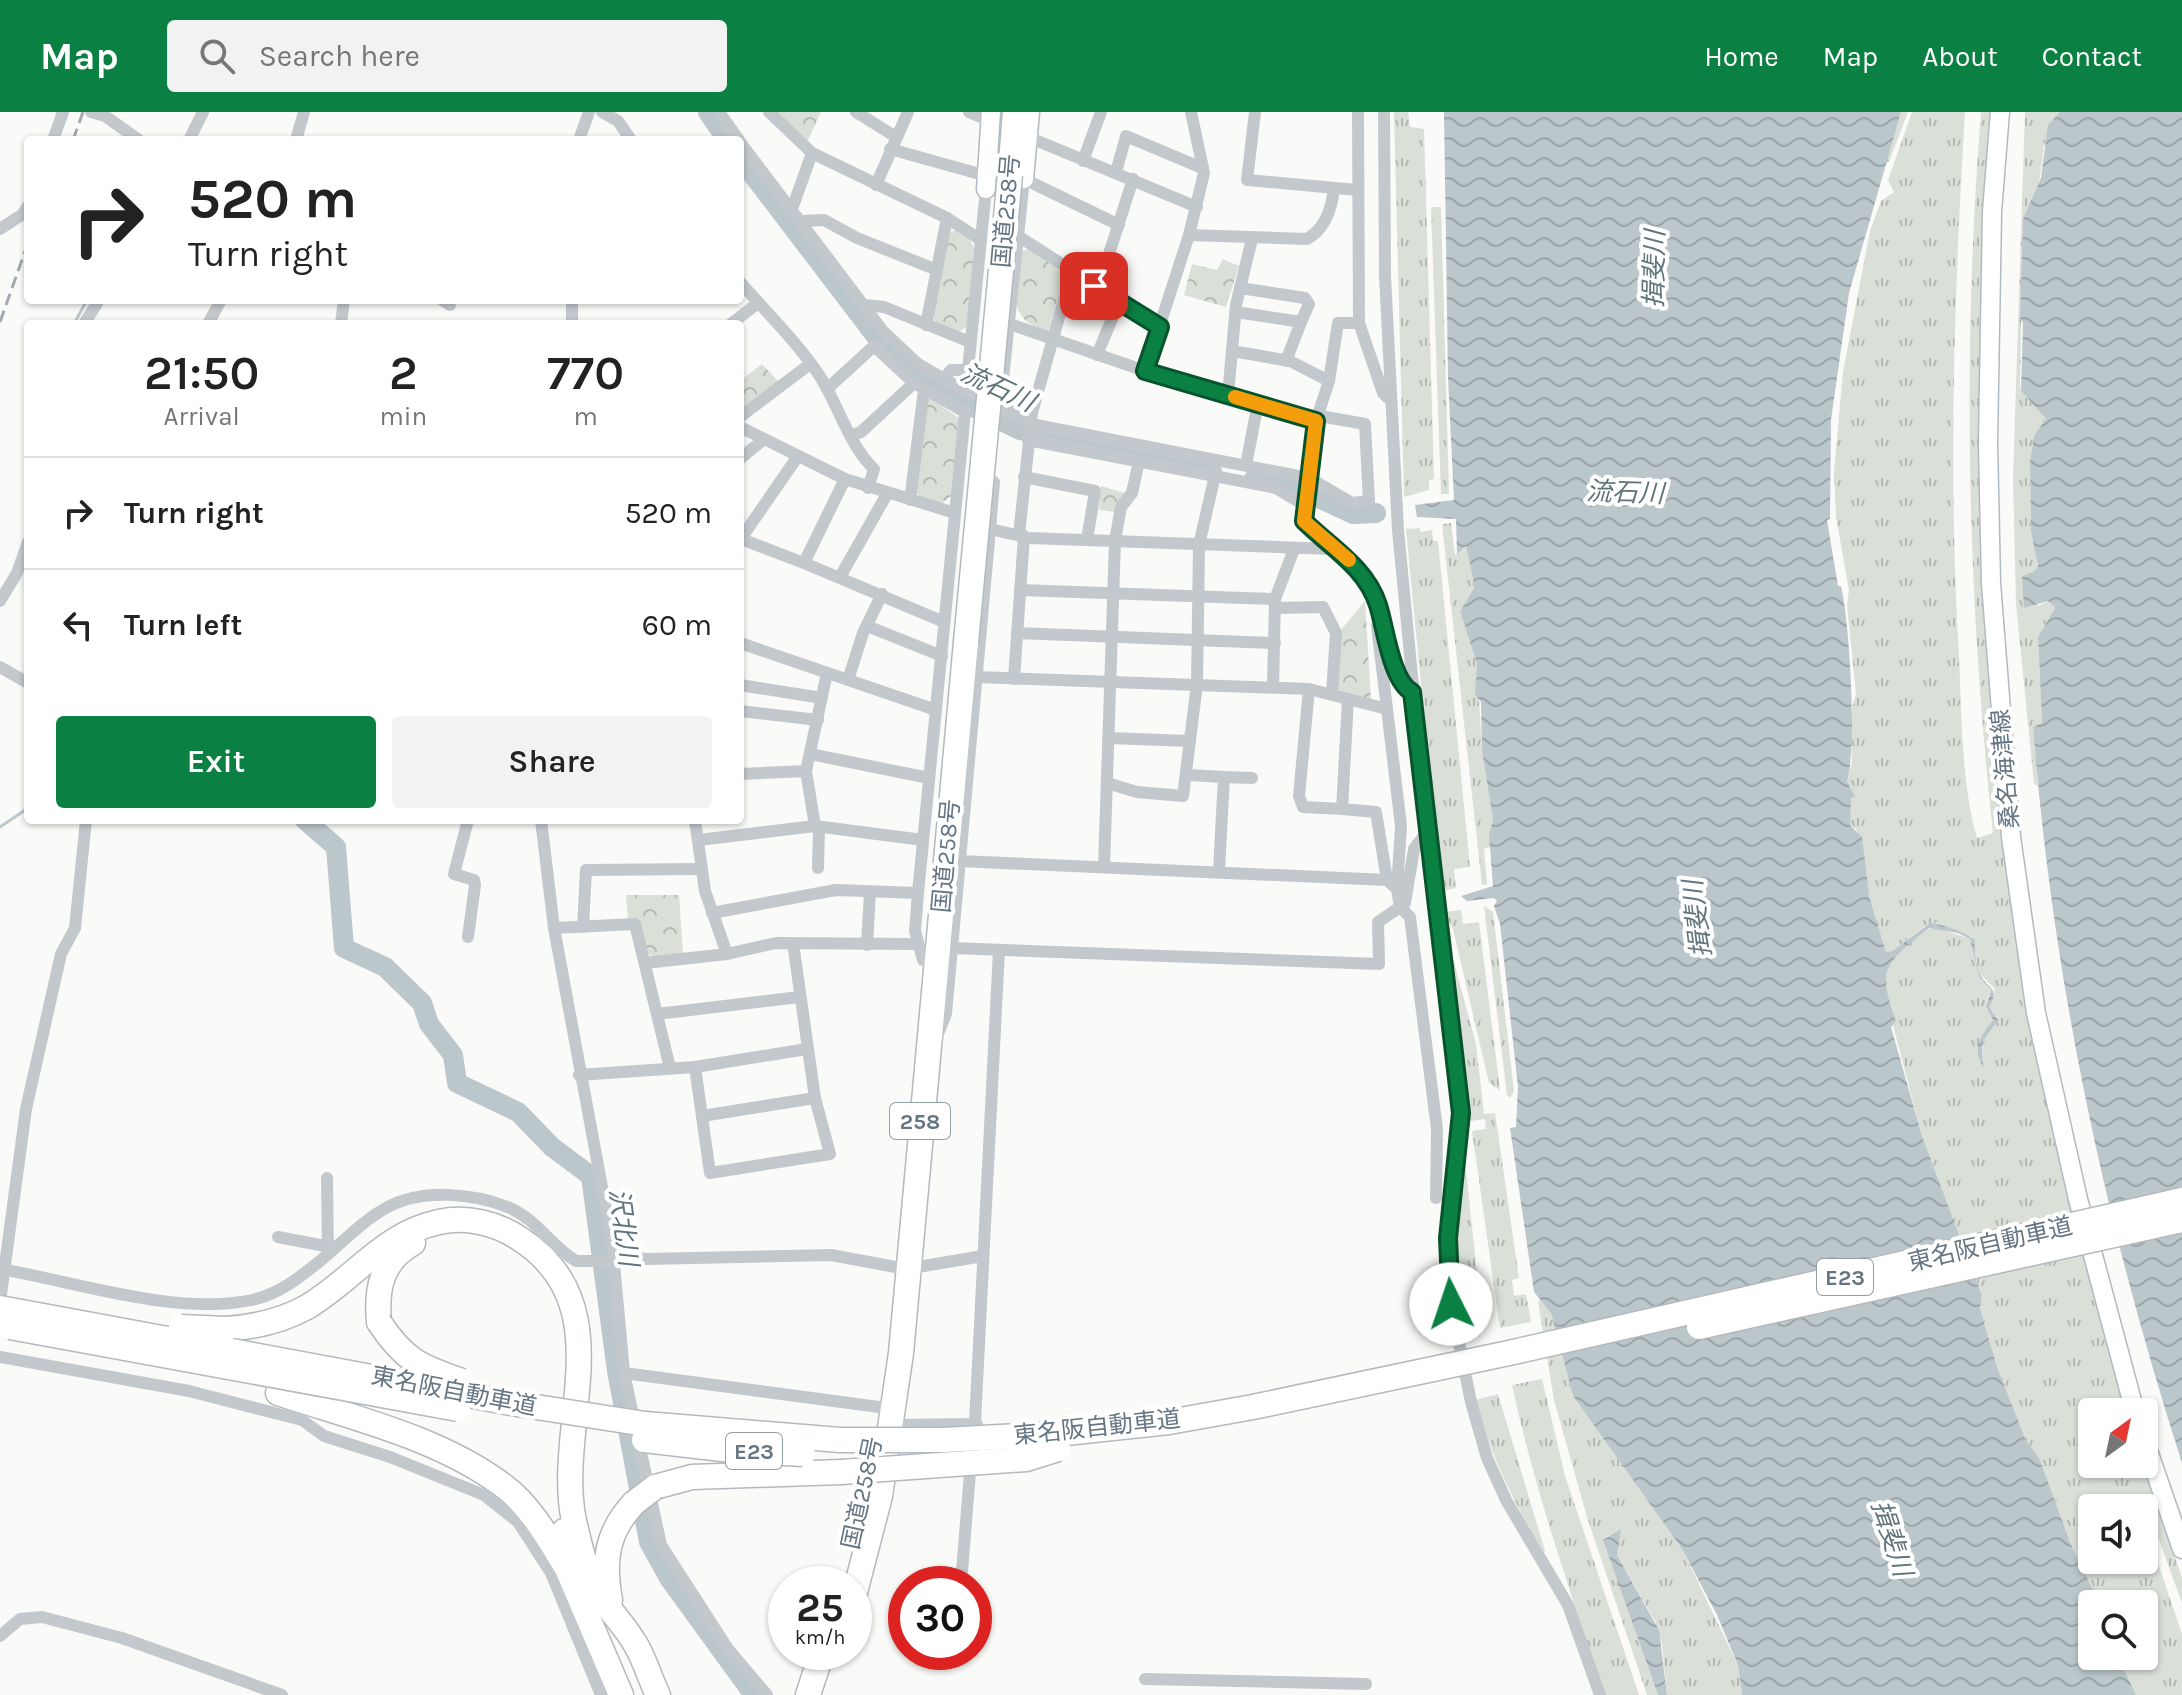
<!DOCTYPE html>
<meta charset="utf-8">
<style>
body{margin:0;font-family:Karla,"Noto Sans JP",sans-serif;background:#f2f2f2;color:#222;height:100vh;display:flex;flex-direction:column;font-size:30px;white-space:nowrap}
*{box-sizing:border-box;margin:0}
p{font-size:26px;color:#767676}
.icon{flex:none;width:44px;height:44px;fill:none;stroke:currentColor;stroke-width:2;stroke-linecap:round;stroke-linejoin:round}
.map{position:relative;flex:1;overflow:hidden}
.panel{position:absolute;left:24px;top:208px;width:720px;height:504px;display:flex;flex-direction:column;background:#fff;border-radius:8px;box-shadow:0 2px 6px #0004}
.panel>*{flex:none}
.banner{position:absolute;left:24px;top:24px;width:720px;height:168px;border-radius:8px;box-shadow:0 2px 6px #0004;background:#fff;color:#222;overflow:hidden}
.needle{width:52px;rotate:33deg}
.controls{position:absolute;left:2078px;top:1286px;display:grid;gap:16px}
.controls a{display:grid;place-items:center;width:80px;height:80px;border-radius:8px;background:#fff;box-shadow:0 2px 6px #0004;font-size:40px}
.speed{position:absolute;left:768px;top:1454px;display:flex;gap:16px;font-size:40px;font-weight:700;text-align:center}
.speed>*{display:grid;place-content:center;width:104px;height:104px;border-radius:50%;background:#fff;box-shadow:0 2px 6px #0004;line-height:1}
.speed small{font-size:20px;font-weight:400}
.speed .limit{border:12px solid #d22;background:#fff;color:#111}
.pin{position:absolute;display:grid;place-items:center;width:68px;height:68px;color:#fff;margin:-34px;border-radius:16px;box-shadow:0 4px 12px #0006}
.me{position:absolute;width:88px;margin:-44px;rotate:356deg;stroke-linejoin:round;filter:drop-shadow(0 0 6px #0008)}
.turn{display:flex;align-items:center;gap:28px;height:168px;padding:0 32px;font-size:36px}
.turn .icon{width:104px;height:104px;stroke-width:2.5}
.turn b{display:block;font-size:56px;line-height:68px}
.eta{display:flex;justify-content:space-evenly;align-items:center;height:136px;text-align:center}
.eta b{font-size:48px;font-weight:600;line-height:56px}
.cta{display:flex;gap:16px;margin-top:auto;padding:16px 32px}
.cta a{flex:1;height:92px;border-radius:8px;background:#0b8043;color:#fff;font-size:32px;font-weight:600;line-height:92px;text-align:center}
.cta a+a{background:#f2f2f2;color:#222}
ul{padding:0;list-style:none}
li{display:flex;align-items:center;gap:24px;height:112px;padding:0 32px;border-top:2px solid #e0e0e0}
li div{flex:1}
li b{display:block;font-size:30px}
li em{font-style:normal}
header{display:flex;align-items:center;gap:48px;box-sizing:border-box;height:112px;padding:0 40px;background:#0b8043;color:#fff}
header strong{font-size:38px}
nav{display:flex;gap:44px;margin-inline-start:auto;font-size:28px}
.search{width:560px;height:72px;background:#f2f2f2;display:flex;align-items:center;gap:20px;box-sizing:border-box;padding:0 28px;border-radius:8px;color:#767676;font-size:30px}
.map>svg:first-child{display:block}
.grass{fill:url(#grass-tufts);fill-rule:evenodd}
.forest{fill:url(#forest-crowns)}
.water{fill:url(#water-waves)}
.lines{fill:none;stroke-linecap:round;stroke-linejoin:round}
.stream{stroke:#bbc7cb;stroke-width:3}
.river{stroke:#bbc7cb;stroke-width:20}
.secondary-casing{stroke:#b3babf;stroke-width:21}
.highway-casing{stroke:#b4b9bd;stroke-width:27}
.street{stroke:#c3c8cc;stroke-width:12}
.secondary{stroke:#fff;stroke-width:18}
.highway{stroke:#fff;stroke-width:24}
.rail{stroke:#a2aab0;stroke-width:3;stroke-dasharray:12 6;stroke-linecap:butt}
.highway-bridge-casing{stroke:#b4b9bd;stroke-width:27;stroke-linecap:butt}
.highway-bridge{stroke:#fff;stroke-width:24}
.route-casing{stroke:#07532c;stroke-width:20}
.route{stroke:#0b8043;stroke-width:14}
.slow{stroke:#f59e0b;stroke-width:14}
.labels{text-anchor:middle;stroke-width:8;stroke-linejoin:round;paint-order:stroke}
.shield{fill:#fff;stroke:#939fa8;stroke-width:2}
.shield-label{font-size:22px;font-weight:bold;fill:#657683}
.street-label{font-size:24px;fill:#657683;stroke:#fff}
.water-label{font-size:26px;font-style:italic;fill:#60757c;stroke:#fff}
</style>
<header>
<strong>Map</strong>
<div class="search"><svg class="icon" aria-label="search" viewBox="0 0 24 24"><circle cx="10" cy="10" r="6"/><path d="M15 15l6 6"/></svg>Search here</div>
<nav><a>Home</a><a>Map</a><a>About</a><a>Contact</a></nav>
</header>
<div class="map">
<svg width="2182" height="1583" viewBox="0 0 2182 1583">
<defs>
<pattern id="grass-tufts" width="24" height="20" patternUnits="userSpaceOnUse" patternTransform="scale(2)"><rect width="24" height="20" fill="#dadfd7"/><path d="M3 7l-1-3M5 7V3M7 7l1-3M15 17l-1-3M17 17v-4M19 17l1-3" fill="none" stroke="#b4b9b4"/></pattern>
<pattern id="forest-crowns" width="20" height="18" patternUnits="userSpaceOnUse" patternTransform="scale(2)"><rect width="20" height="18" fill="#dadfd7"/><path d="M2 6a3 3 0 1 1 6 0M12 15a3 3 0 1 1 6 0" fill="none" stroke="#b4b9b4"/></pattern>
<pattern id="water-waves" width="16" height="10" patternUnits="userSpaceOnUse" patternTransform="scale(2)"><rect width="16" height="10" fill="#bbc7cb"/><path d="M0 5q4-4 8 0t8 0" fill="none" stroke="#9ca6aa"/></pattern>
</defs>
<rect width="100%" height="100%" fill="#fafaf8"/>
<g class="grass">
<path d="M1394,0H1408L1410,15L1424,17L1434,367L1429,368V378L1404,385Z"/>
<path d="M1901,0H1908L1889,50H1886Z"/>
<path d="M1912,0H1965C1954,182 1948,363 1959,545C1962,604 1961,670 1977,726L1993,721C1967,481 1962,240 1981,0H1994L1987,99L2004,727L2129,1300H2092V1352H2144L2182,1466V1491L2155,1417L2147,1419L2182,1522V1583H2136L2118,1544H2144V1492H2100L2072,1435L2040,1348L2025,1326L1997,1255L1980,1196L1982,1182L1922,1024L1883,875L1891,846L1926,818L1935,815L1970,827L1979,865L1991,878L1986,890L1993,909C1978,926 1976,932 1984,955C1980,927 1984,930 1998,908L1989,895L1995,877L1979,861L1972,825C1960,819 1946,820 1936,811L1926,813L1892,839L1886,840L1869,784L1856,717L1850,713L1847,670L1852,649L1850,604L1856,582L1847,493L1849,478L1836,405L1834,359L1843,260L1870,119L1881,89L1894,80L1888,68ZM2092,1396H2144V1448H2092Z"/>
<path d="M2025,0H2060L2044,34L2039,72L2023,107L2020,272L2021,279L2046,307L2034,323L2030,350L2031,419L2037,444L2038,494L2048,489L2055,496L2038,525L2042,612L2033,615L2038,674L2034,672L2016,492L2013,366Z"/>
<path d="M1431,95H1441L1449,382H1441Z"/>
<path d="M1451,411L1455,443L1466,434L1468,436L1475,474L1460,499L1477,552L1482,639L1493,708L1490,735L1484,737L1487,772L1482,773L1442,412Z"/>
<path d="M1420,416V420L1432,418L1433,429H1438L1470,755L1454,757L1456,776L1441,779L1406,417Z"/>
<path d="M1484,794L1493,800L1514,979L1510,986L1507,983Z"/>
<path d="M1461,798L1463,812L1479,810L1500,978L1489,971L1453,817L1444,800Z"/>
<path d="M1448,828L1476,932L1484,1002L1495,1001L1519,1166L1512,1168L1514,1184L1526,1182L1531,1210L1500,1216L1472,1019L1486,1017L1485,1007L1470,1009Z"/>
<path d="M1466,1058L1483,1219L1461,1226C1456,1184 1446,1094 1466,1058Z"/>
<path d="M1538,1189H1544L1551,1201L1573,1284L1682,1437L1738,1553L1742,1583H1667L1662,1532L1655,1509L1617,1443L1604,1428L1658,1583H1647L1587,1405L1554,1288Z"/>
<path d="M1542,1267L1565,1364L1639,1583H1605C1570,1480 1535,1379 1512,1273Z"/>
<path d="M1498,1282L1545,1439L1544,1440C1513,1391 1491,1343 1475,1288Z"/>
</g>
<g class="forest">
<path d="M777,0H821L807,30Z"/>
<path d="M955,118L970,128L974,136L968,214L957,221L937,212L933,206L949,121Z"/>
<path d="M1029,137L1062,160L1064,165L1048,220C1002,205 1018,180 1022,139Z"/>
<path d="M1223,147L1239,154L1226,195L1184,183L1192,152L1217,158Z"/>
<path d="M762,252L779,270L740,299V269Z"/>
<path d="M930,286L959,306L953,383L940,392L920,385L915,378L924,289Z"/>
<path d="M1101,374L1125,381L1115,400L1099,398Z"/>
<path d="M1365,489L1371,588L1340,580L1336,575L1340,519Z"/>
<path d="M626,783H679L683,842L655,846L647,841L639,807H628Z"/>
</g>
<g class="water">
<path d="M1444,0H1901L1849,181L1831,308L1830,407L1827,408L1838,474H1841C1850,514 1857,634 1847,670L1855,684L1851,686L1850,713L1862,725L1869,784L1886,840L1892,839L1930,811C1942,812 1965,820 1975,828C1974,837 1976,854 1980,862C1987,877 2001,875 1989,895L1998,908C1984,930 1979,927 1984,956C1971,937 1980,924 1993,908L1986,894L1991,878L1979,865L1970,827L1958,821L1929,816C1886,851 1876,855 1896,909L1891,915L1922,1024L1982,1183L1980,1196L1997,1255L2025,1326L2040,1348L2072,1435L2100,1492H2092V1544H2118L2136,1583H1742L1738,1553L1717,1503L1682,1437L1573,1284L1551,1201L1534,1180L1510,1016L1516,1015L1518,975L1500,812L1494,794L1497,789L1494,786L1467,789L1461,784L1493,774L1489,723L1493,708L1482,639L1481,590L1475,583L1477,552L1460,499L1475,474L1466,434L1457,442L1456,407L1417,405L1415,393L1454,388L1448,265Z"/>
<path d="M2060,0H2182V1351C2104,1108 2053,869 2033,615L2042,611L2038,525L2055,496L2048,489L2024,496L2022,464L2035,459L2038,454L2031,419L2030,350L2034,323L2046,307L2021,279L2023,210L2020,207L2023,107L2041,66L2048,13Z"/>
<path d="M1621,1417L1617,1443L1659,1518L1667,1583H1658L1603,1428Z"/>
</g>
<g class="lines">
<g class="stream">
<path d="M74,212L87,188"/>
<path d="M0,715L28,696"/>
</g>
<g class="river">
<path d="M708,0L727,28"/>
<path d="M740,46L875,223L906,254L955,286L1020,318L1207,357"/>
<path d="M1254,367L1289,372L1353,402L1376,401"/>
<path d="M305,708L336,735L344,836L385,855L422,891L429,912L453,943L457,971L518,1000L552,1035L591,1064L617,1259L649,1430L669,1466L754,1583"/>
</g>
<g class="secondary-casing">
<g id="secondary">
<path d="M2000,0L1992,100L1988,331L1991,471L2011,725L2036,901L2078,1087L2135,1300"/>
<path d="M1024,67L1030,0"/>
<path d="M986,77L991,0"/>
<path d="M2144,1327L2182,1437"/>
</g>
</g>
<g class="highway-casing">
<g id="highway">
<path d="M1010,63L1015,0"/>
<path d="M379,1210C376,1177 381,1149 413,1131"/>
<path d="M226,1217C255,1215 282,1209 307,1195C353,1168 384,1121 439,1110C466,1104 497,1111 520,1127C624,1194 554,1314 574,1409C579,1429 583,1450 591,1468C602,1492 623,1510 636,1533C645,1548 650,1567 658,1583"/>
<path d="M278,1281C353,1306 441,1326 505,1375C531,1395 548,1426 565,1453"/>
<path d="M655,1375L692,1365L841,1360"/>
<path d="M564,1419L568,1459L621,1583"/>
<path d="M854,1484L880,1384L901,1241L966,530"/>
<path d="M610,1488C603,1449 606,1421 634,1391"/>
<path d="M808,1583L822,1540"/>
</g>
</g>
<g class="street">
<path d="M91,0L105,4L139,28"/>
<path d="M602,0L618,9L631,28"/>
<path d="M719,0L739,28"/>
<path d="M769,0L812,41"/>
<path d="M856,0L896,25"/>
<path d="M969,0L990,9"/>
<path d="M1255,0L1247,68L1357,78"/>
<path d="M1384,0L1385,164L1398,418L1427,720L1461,1001L1448,1126L1451,1192L1471,1290L1487,1346L1506,1388L1568,1493L1600,1583"/>
<path d="M1028,25L1197,95"/>
<path d="M53,28L63,0"/>
<path d="M189,28L203,0"/>
<path d="M296,28L304,0"/>
<path d="M579,28L589,0"/>
<path d="M740,30L883,219L918,252L972,283"/>
<path d="M890,37L987,64"/>
<path d="M1083,49L1101,0"/>
<path d="M1116,60L1126,24L1202,56"/>
<path d="M876,73L908,0"/>
<path d="M792,97L812,41L947,106"/>
<path d="M803,109L824,108L857,126L937,158"/>
<path d="M0,117L23,102L28,94"/>
<path d="M1189,123L1307,127C1325,117 1332,95 1334,76"/>
<path d="M1018,124L1160,215"/>
<path d="M740,170C767,201 799,232 821,266C840,297 849,333 874,357L868,376"/>
<path d="M1094,174L1102,164L1133,67"/>
<path d="M442,188L450,193"/>
<path d="M864,193L884,195L970,230"/>
<path d="M1236,200L1301,210L1309,192L1305,186L1240,176"/>
<path d="M1359,211L1383,281L1388,286"/>
<path d="M84,212L99,188"/>
<path d="M208,212L221,188"/>
<path d="M341,212L344,188"/>
<path d="M572,212V188"/>
<path d="M731,212L758,191"/>
<path d="M1010,212L1145,259L1316,309L1304,409C1330,435 1364,454 1377,490C1385,512 1390,569 1412,580"/>
<path d="M926,213L947,106L981,128"/>
<path d="M1232,239L1290,249L1329,269"/>
<path d="M1097,243L1119,190"/>
<path d="M1286,249L1301,210"/>
<path d="M1145,259L1189,123L1204,61L1191,0"/>
<path d="M943,268L951,258H968L986,77"/>
<path d="M827,277L874,234L914,271L965,300L918,781L915,819L923,848"/>
<path d="M1228,283L1236,193L1252,127"/>
<path d="M997,296L1031,312L1309,366L1352,391L1369,389L1365,312L1320,304"/>
<path d="M740,305L810,252"/>
<path d="M1021,308L1003,267L1024,67L1119,113"/>
<path d="M1316,309L1329,269L1338,211H1359L1358,0"/>
<path d="M740,315L845,367L955,401"/>
<path d="M852,323L861,320L914,271"/>
<path d="M1028,328L1276,376L1306,394"/>
<path d="M740,347L764,327"/>
<path d="M1246,353L1258,291"/>
<path d="M1024,365L1095,379L1087,428"/>
<path d="M845,367L804,451L944,510"/>
<path d="M910,388L924,278"/>
<path d="M990,417L994,370"/>
<path d="M1019,423L1032,301L1072,159"/>
<path d="M741,427L804,451"/>
<path d="M740,428L798,344"/>
<path d="M840,465L887,382"/>
<path d="M1020,478L1275,487"/>
<path d="M0,489L17,461L28,430"/>
<path d="M1275,496L1323,495L1336,521L1332,582"/>
<path d="M867,514L942,544"/>
<path d="M1017,521L1275,531"/>
<path d="M740,531L936,598"/>
<path d="M0,555L28,571"/>
<path d="M977,565L1309,577L1387,597L1377,514"/>
<path d="M1014,567L1024,424"/>
<path d="M848,568L863,521L882,482"/>
<path d="M1197,572L1199,433L1216,359"/>
<path d="M740,573L822,586"/>
<path d="M1273,575L1275,487L1294,437"/>
<path d="M1309,577L1299,684L1303,695L1342,697"/>
<path d="M1348,587L1342,697L1376,700L1387,768L1397,777L1401,714L1387,597"/>
<path d="M740,599L818,608"/>
<path d="M1108,626L1190,629"/>
<path d="M810,642L929,666"/>
<path d="M806,659L827,561"/>
<path d="M1188,663L1224,665L1219,758"/>
<path d="M1224,665L1252,666"/>
<path d="M1107,671L1137,680L1183,684L1196,580"/>
<path d="M468,708L454,762L474,768L475,773L468,825"/>
<path d="M541,708L554,816L612,1129L624,1261L661,1433L728,1537L767,1583"/>
<path d="M695,708L705,779L727,842"/>
<path d="M815,714L923,728"/>
<path d="M699,728L815,714L806,659L740,662"/>
<path d="M959,749L1387,768"/>
<path d="M1104,755L1115,429L1121,395L1132,381L1139,349"/>
<path d="M818,756L819,715"/>
<path d="M1397,777L1400,795L1405,791L1414,737L1427,720"/>
<path d="M712,801L836,778L918,781"/>
<path d="M583,815L586,758L702,757"/>
<path d="M554,816L635,812L670,956"/>
<path d="M867,833L870,780"/>
<path d="M952,836L1379,852L1378,810L1400,795L1410,805L1437,1017L1436,1086"/>
<path d="M645,851L727,842L776,831L917,832"/>
<path d="M657,902L799,885"/>
<path d="M936,927L946,902L990,417L1029,426L1332,437"/>
<path d="M695,955L710,1061L830,1042L815,986L793,831"/>
<path d="M579,963L695,955L807,937"/>
<path d="M702,1004L815,986"/>
<path d="M327,1066L328,1142"/>
<path d="M278,1125L325,1134"/>
<path d="M612,1129L632,1145L645,1147L831,1143L906,1157L983,1144"/>
<path d="M0,1157C77,1170 175,1204 252,1188C279,1182 299,1166 320,1149C341,1132 362,1109 386,1096C422,1076 474,1081 510,1096C537,1108 552,1135 576,1149H613"/>
<path d="M0,1190L26,997L61,842L75,816L86,708"/>
<path d="M0,1245L189,1279L302,1308L324,1324L390,1345L484,1383L518,1410L551,1461L601,1583"/>
<path d="M624,1261L879,1295"/>
<path d="M891,1313L977,1312"/>
<path d="M974,1330L999,838"/>
<path d="M961,1472L971,1348"/>
<path d="M0,1524L20,1507L42,1505L122,1526L282,1583"/>
<path d="M1145,1567L1366,1572"/>
</g>
<use href="#secondary" class="secondary"/>
<use href="#highway" class="highway"/>
<g class="rail">
<path d="M73,28L83,0"/>
<path d="M0,210L28,131"/>
</g>
<g class="highway-bridge-casing">
<g id="highway-bridge">
<path d="M966,530L1010,63"/>
<path d="M0,1196L517,1292L645,1312L840,1328H944L1056,1322L1169,1310L1253,1295L1509,1241L2182,1088"/>
<path d="M379,1210C404,1248 420,1255 462,1269"/>
<path d="M10,1215L458,1297"/>
<path d="M181,1215L226,1217"/>
<path d="M1699,1215L2182,1108"/>
<path d="M644,1328L731,1338L803,1342"/>
<path d="M841,1360L1026,1347L1058,1337"/>
<path d="M634,1391L655,1375"/>
</g>
</g>
<use href="#highway-bridge" class="highway-bridge"/>
</g>
<g class="lines">
<g class="route-casing">
<path id="route" d="M1094,174L1160,215L1145,259L1316,309L1304,409C1330,435 1366,455 1378,493C1385,514 1391,569 1412,580L1461,1001L1448,1126L1451,1192"/>
</g>
<use href="#route" class="route"/>
<path class="slow" d="M1235,285L1316,309L1304,409L1349,448"/>
</g>
<g class="labels">
<g class="shield">
<rect x="890" y="991" width="60" height="36" rx="6"/>
<rect x="1817" y="1147" width="56" height="36" rx="6"/>
<rect x="726" y="1321" width="56" height="36" rx="6"/>
</g>
<g class="shield-label">
<text x="920" y="1017">258</text>
<text x="1845" y="1173">E23</text>
<text x="754" y="1347">E23</text>
</g>
<g class="street-label">
<text transform="translate(1006 99) rotate(-85)" y="8">国道258号</text>
<text transform="translate(2005 657) rotate(-95)" y="8">桑名海津線</text>
<text transform="translate(946 744) rotate(-85)" y="8">国道258号</text>
<text transform="translate(1990 1132) rotate(-13)" y="8">東名阪自動車道</text>
<text transform="translate(454 1279) rotate(11)" y="8">東名阪自動車道</text>
<text transform="translate(1097 1315) rotate(-6)" y="8">東名阪自動車道</text>
<text transform="translate(862 1381) rotate(-78)" y="8">国道258号</text>
</g>
<g class="water-label">
<text transform="translate(1654 157) rotate(-89)" y="9">揖斐川</text>
<text transform="translate(998 275) rotate(25)" y="9">流石川</text>
<text transform="translate(1625 380) rotate(2)" y="9">流石川</text>
<text transform="translate(1697 807) rotate(-97)" y="9">揖斐川</text>
<text transform="translate(624 1115) rotate(82)" y="9">沢北川</text>
<text transform="translate(1892 1426) rotate(72)" y="9">揖斐川</text>
</g>
</g>
</svg>
<div class="controls">
<a><svg class="needle" viewBox="-14 -14 28 28"><path d="M0-13l5 13h-10z" fill="#e53935"/><path d="M0 13l5-13h-10z" fill="#767676"/></svg></a>
<a><svg class="icon" aria-label="sound" viewBox="0 0 24 24"><path d="M4 9h4l5-4v14l-5-4H4zM17 9q2 3 0 6"/></svg></a>
<a><svg class="icon" aria-label="search" viewBox="0 0 24 24"><circle cx="10" cy="10" r="6"/><path d="M15 15l6 6"/></svg></a>
</div>
<div class="speed"><div>25<small>km/h</small></div><div class="limit">30</div></div>
<div class="pin" style="left:1094px;top:174px;background:#d93025"><svg class="icon" aria-label="arrive" viewBox="0 0 24 24"><path d="M6 21V4h12l-3 4 3 4H6"/></svg></div>
<svg class="me" style="left:1451px;top:1192px" viewBox="-20 -20 40 40"><circle r="19" fill="#fff"/><path d="M0-13L10 11 0 6-10 11z" fill="#0b8043"/></svg>
<div class="banner">
<div class="turn"><svg class="icon" aria-label="right" viewBox="0 0 24 24"><path d="M7 20v-9h11M14 6l5 5-5 5"/></svg><div><b>520 m</b>Turn right</div></div>
</div>
<section class="panel">
<div class="eta">
<div><b>21:50</b><p>Arrival</p></div>
<div><b>2</b><p>min</p></div>
<div><b>770</b><p>m</p></div>
</div>
<ul>
<li><svg class="icon" aria-label="right" viewBox="0 0 24 24"><path d="M7 20v-9h11M14 6l5 5-5 5"/></svg><div><b>Turn right</b></div><em>520 m</em></li>
<li><svg class="icon" aria-label="left" viewBox="0 0 24 24"><path d="M17 20v-9H6M10 6l-5 5 5 5"/></svg><div><b>Turn left</b></div><em>60 m</em></li>
</ul>
<div class="cta"><a>Exit</a><a>Share</a></div>
</section>
</div>
